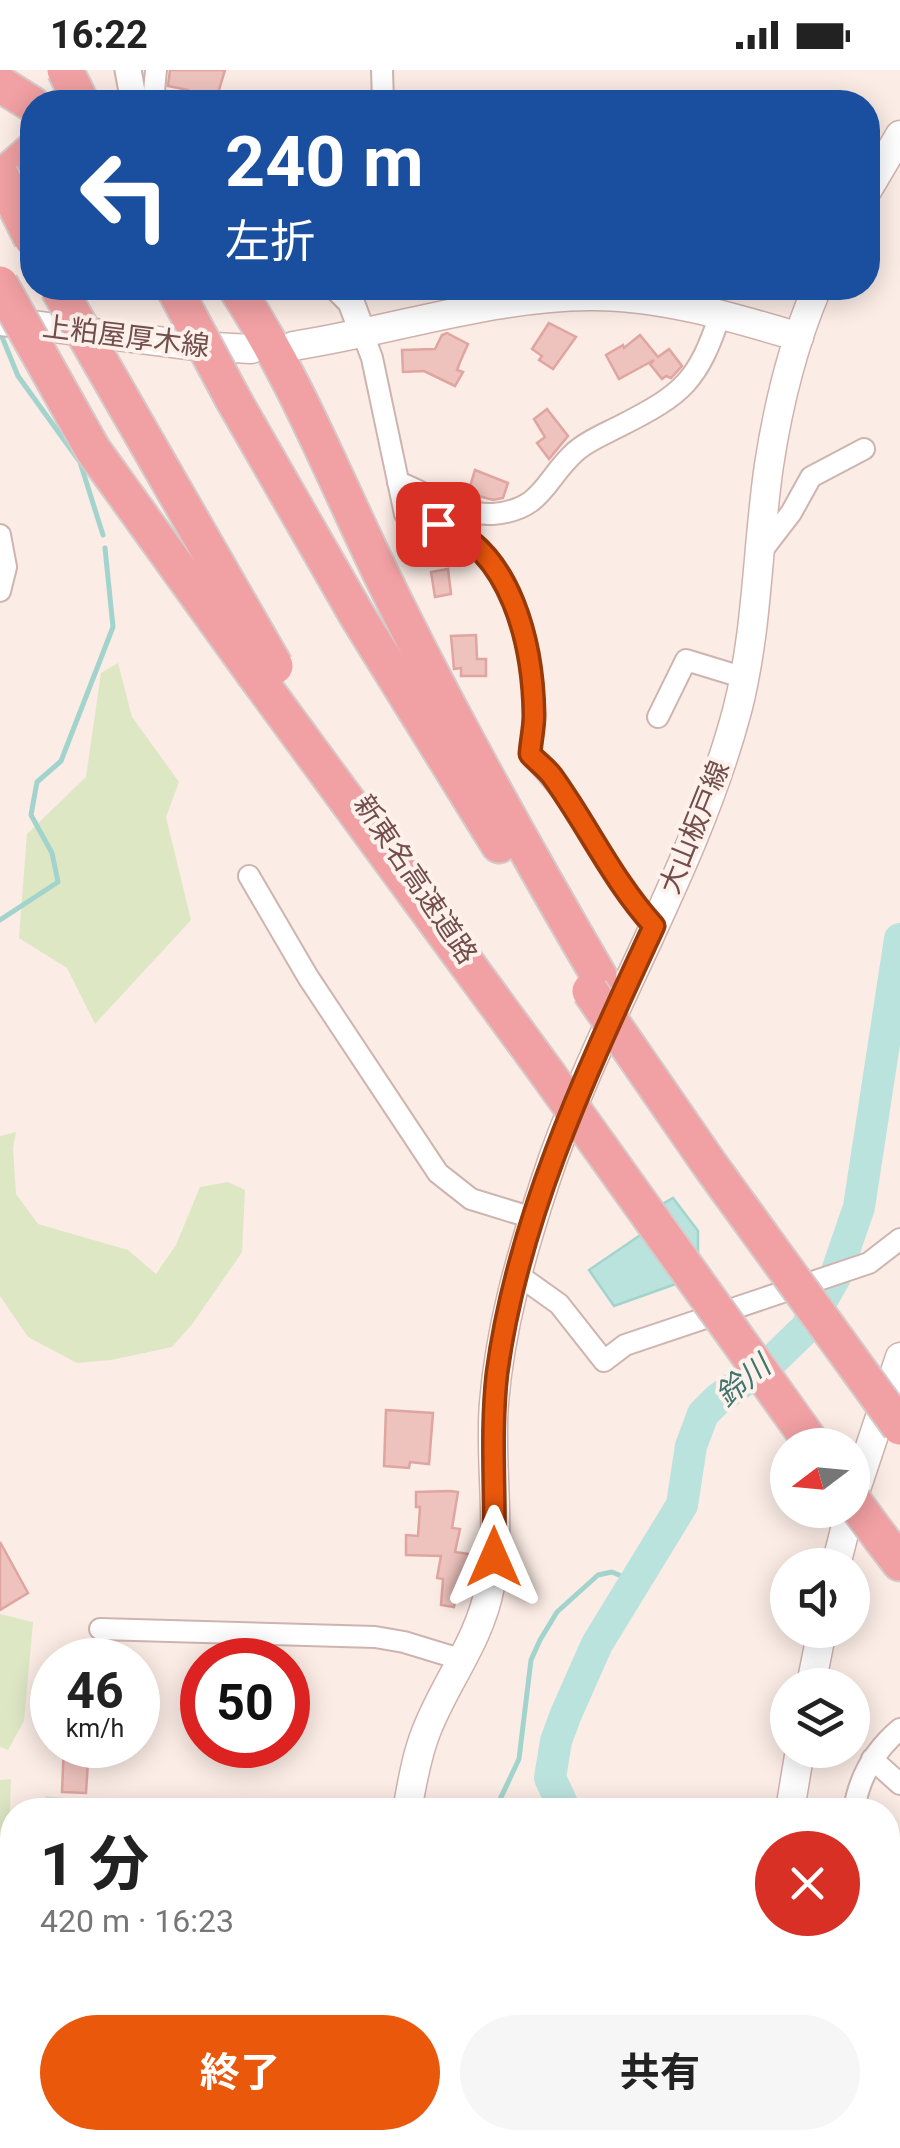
<!DOCTYPE html>
<html lang="ja">
<meta charset="utf-8">
<style>
body{margin:0;font-family:Roboto,"Noto Sans JP",sans-serif;background:#f6f6f6;color:#222;height:100vh;display:flex;flex-direction:column;font-size:38px;white-space:nowrap}
*{box-sizing:border-box;margin:0}
p{font-size:32px;color:#767676}
.icon{flex:none;width:55px;height:55px;fill:none;stroke:currentColor;stroke-width:2;stroke-linecap:round;stroke-linejoin:round}
.map{position:relative;flex:1;overflow:hidden}
.side{position:absolute;left:0px;top:1728px;width:900px;height:352px;display:flex;flex-direction:column;background:#fff;border-radius:40px 40px 0 0;box-shadow:0 5px 25px #0003}
.side>*{flex:none}
.top-card{position:absolute;left:20px;top:20px;width:860px;height:210px;border-radius:40px;box-shadow:0 5px 25px #0003;background:#1a4fa0;color:#fff;overflow:hidden}
.needle{width:65px;rotate:254deg}
.tools{position:absolute;left:770px;top:1358px;display:grid;gap:20px}
.tools a{display:grid;place-items:center;width:100px;height:100px;border-radius:50%;background:#fff;box-shadow:0 5px 25px #0003;font-size:50px}
.speed{position:absolute;left:30px;top:1568px;display:flex;gap:20px;font-size:50px;font-weight:700;text-align:center}
.speed>*{display:grid;place-content:center;width:130px;height:130px;border-radius:50%;background:#fff;box-shadow:0 5px 25px #0003;line-height:1}
.speed small{font-size:25px;font-weight:400}
.speed .limit{border:15px solid #d22;background:#fff;color:#111}
.pin{position:absolute;display:grid;place-items:center;width:85px;height:85px;color:#fff;margin:-42px;border-radius:20px;box-shadow:0 5px 15px #0006}
.me{position:absolute;width:110px;margin:-55px;rotate:0deg;stroke-linejoin:round;filter:drop-shadow(0 0 8px #0008)}
.turn{display:flex;align-items:center;gap:35px;height:210px;padding:0 40px;font-size:45px}
.turn .icon{width:130px;height:130px;stroke-width:2.5}
.turn b{display:block;font-size:70px;line-height:85px}
.round{display:grid;place-items:center;flex:none;width:105px;height:105px;border-radius:52px;background:#f6f6f6}
.headline{display:flex;align-items:center;justify-content:space-between;height:170px;padding:0 40px}
h1{font-size:60px;font-weight:700;line-height:75px}
.action{display:flex;gap:20px;margin-top:auto;padding:20px 40px}
.action a{flex:1;height:115px;border-radius:60px;background:#ea580c;color:#fff;font-size:40px;font-weight:700;line-height:115px;text-align:center}
.action a+a{background:#f6f6f6;color:#222}
.status{display:flex;justify-content:space-between;align-items:center;height:70px;padding:0 50px;background:#fff;direction:ltr}
.status svg{height:28px;fill:currentColor}
.map>svg:first-child{display:block}
.green{fill:#dde7c4}
.water{fill:#bbe3dd;stroke:#a2d4cd;stroke-width:2.5}
.lines{fill:none;stroke-linecap:round;stroke-linejoin:round}
.stream{stroke:#a2d4cd;stroke-width:5}
.river{stroke:#bbe3dd;stroke-width:32}
.building{fill:#eec3be;stroke:#e0a5a0;stroke-width:2.5}
.minor-casing{stroke:#ceb4af;stroke-width:24}
.tertiary-casing{stroke:#ceb4af;stroke-width:29}
.secondary-casing{stroke:#d0b2ad;stroke-width:31}
.motorway-casing{stroke:#d5cac9;stroke-width:39}
.minor{stroke:#fff;stroke-width:20}
.tertiary{stroke:#fff;stroke-width:25}
.secondary{stroke:#fff;stroke-width:28}
.motorway{stroke:#f1a0a3;stroke-width:35}
.motorway-bridge-casing{stroke:#d5cac9;stroke-width:39;stroke-linecap:butt}
.motorway-bridge{stroke:#f1a0a3;stroke-width:35}
.route-casing{stroke:#983908;stroke-width:25}
.route{stroke:#ea580c;stroke-width:18}
.labels{text-anchor:middle;stroke-width:8;stroke-linejoin:round;paint-order:stroke}
.street-label{font-size:28px;fill:#724e4c;stroke:#fef1eb}
.water-label{font-size:30px;font-style:italic;fill:#417670;stroke:#fef1eb}
</style>
<div class="status"><b>16:22</b><svg viewBox="0 0 49 12"><path d="M0 12V9h3v3zM5 12V6h3v6zM10 12V3h3v9zM15 12V0h3v12zM26 1h20v11H26zM47 4h2v5h-2z"/></svg></div>
<div class="map">
<svg width="900" height="2078" viewBox="0 0 900 2078">
<rect width="100%" height="100%" fill="#fbece5"/>
<g class="green">
<path d="M118,593L132,647L179,712L166,747L191,850L95,954L67,898L19,868L27,764L86,707L101,603Z"/>
<path d="M16,1062L13,1078L16,1124L38,1154L128,1180L156,1204L176,1175L200,1117L228,1112L245,1120L242,1182L193,1253L172,1277L111,1290L77,1293L28,1267L0,1226V1066Z"/>
<path d="M0,1544L33,1552L24,1651L8,1680L0,1677Z"/>
<path d="M11,1709L7,1834L0,1835V1710Z"/>
<path d="M46,1726L107,1732H173L181,1740H41Z"/>
<path d="M12,1901V2068H270L279,2078H0V1908Z"/>
</g>
<path class="water" d="M673,1128L698,1161V1206L614,1236L589,1200L645,1162L637,1149Z"/>
<g class="lines">
<g class="stream">
<path d="M0,262L18,306L80,392L103,465"/>
<path d="M0,850L58,812L52,783L31,745L37,712L61,691L113,557L105,478"/>
<path d="M495,1740L519,1689L531,1590L540,1570L557,1542L598,1505L612,1502L635,1512"/>
<path d="M369,2078L370,2068"/>
</g>
<g class="river">
<path d="M565,1740L550,1708L556,1671L566,1644L597,1574L682,1435L691,1376L703,1344L718,1329L772,1291L806,1258L835,1207L859,1137L900,869"/>
<path d="M626,2078L630,2068"/>
</g>
</g>
<g class="building">
<path d="M170,0H225L219,20L220,32H190L188,20L168,16Z"/>
<path d="M549,253L576,267L553,299L539,290L542,286L532,279Z"/>
<path d="M447,263L468,274L460,292L457,300L463,302L455,316L424,301L403,302L402,280L435,279L442,265Z"/>
<path d="M640,265L658,287L669,279L682,296L671,308L666,306L662,309L650,294L654,290L619,309L606,285L623,275L624,278Z"/>
<path d="M547,339L568,366L549,389L537,373L545,367L534,349Z"/>
<path d="M475,400L508,413L503,428L493,430L468,423Z"/>
<path d="M448,499L451,524L435,527L431,502Z"/>
<path d="M476,565L477,589H486V606H461V598L454,599L451,566Z"/>
<path d="M386,1340L433,1343L429,1394L410,1392L409,1398L384,1396Z"/>
<path d="M450,1421L458,1422L452,1458L460,1459L455,1482L469,1484L468,1492L473,1493L469,1514L464,1513L462,1522L457,1521L454,1537L441,1535L443,1509L437,1508L441,1486L406,1485V1465L418,1466L420,1437H416V1422Z"/>
<path d="M0,1472L28,1523L0,1540Z"/>
<path d="M64,1675H89L86,1723L62,1722Z"/>
</g>
<g class="lines">
<g class="minor-casing">
<g id="minor">
<path d="M382,0L383,32"/>
<path d="M153,32L156,0"/>
<path d="M363,264L372,288L405,444C421,457 449,453 469,469C518,507 533,586 534,645C534,658 531,671 530,683C544,700 558,714 570,732C597,775 619,819 654,856"/>
<path d="M398,412C426,423 463,446 493,444C543,440 544,410 575,382C588,370 607,363 622,355C683,324 698,311 720,245"/>
<path d="M0,465L6,497L0,521"/>
<path d="M761,482L791,443L811,407L864,379"/>
<path d="M658,647L686,590L745,608"/>
<path d="M249,806L308,907L438,1103L471,1129L533,1148"/>
<path d="M517,1204L559,1234L604,1291L625,1275L869,1193L900,1169"/>
<path d="M100,1559L375,1567L404,1572L463,1590"/>
<path d="M872,1689L900,1714"/>
<path d="M854,1740C859,1707 875,1680 900,1659"/>
<path d="M845,2068L850,2078"/>
</g>
</g>
<g class="tertiary-casing">
<g id="tertiary">
<path d="M128,0L134,32"/>
<path d="M337,218L351,232L363,264"/>
</g>
</g>
<g class="secondary-casing">
<g id="secondary">
<path d="M868,119L900,65"/>
<path d="M0,251L196,276L251,279"/>
<path d="M293,276C392,261 488,227 589,226C659,225 732,247 799,267"/>
<path d="M852,1431L900,1287"/>
<path d="M836,1495L850,1440"/>
<path d="M811,1615L822,1560"/>
<path d="M407,1740C412,1715 416,1687 426,1662C445,1612 480,1571 490,1516C502,1456 489,1394 494,1333C500,1258 521,1185 544,1115C597,952 693,806 737,641C758,560 757,477 769,395C778,336 794,272 817,218"/>
<path d="M790,1740L800,1680"/>
<path d="M340,2078L342,2068"/>
<path d="M735,2078L736,2068"/>
</g>
</g>
<g class="motorway-casing">
<g id="motorway">
<path d="M0,14L32,34"/>
<path d="M0,109L32,81"/>
<path d="M236,218C296,309 336,412 384,510C450,645 523,776 599,906"/>
<path d="M233,329L358,547L499,775"/>
<path d="M255,605L547,1003"/>
<path d="M880,1467L900,1493"/>
</g>
</g>
<use href="#minor" class="minor"/>
<use href="#tertiary" class="tertiary"/>
<use href="#secondary" class="secondary"/>
<use href="#motorway" class="motorway"/>
<g class="motorway-bridge-casing">
<g id="motorway-bridge">
<path d="M65,0L81,32"/>
<path d="M0,104L32,169"/>
<path d="M0,214L93,380L255,605"/>
<path d="M58,218L275,596"/>
<path d="M174,218L233,329"/>
<path d="M590,921L710,1095L900,1357"/>
<path d="M547,1003L813,1375"/>
<path d="M852,1429L880,1467"/>
</g>
</g>
<use href="#motorway-bridge" class="motorway-bridge"/>
</g>
<g class="lines">
<g class="route-casing">
<path id="route" d="M438,454C512,478 533,576 534,645C534,658 531,670 530,684C537,692 546,698 552,706C588,756 613,811 654,856C588,999 518,1146 497,1303C490,1365 496,1426 494,1487"/>
</g>
<use href="#route" class="route"/>
</g>
<g class="labels">
<g class="street-label">
<text transform="translate(126 266) rotate(7)" y="10">上粕屋厚木線</text>
<text transform="translate(694 757) rotate(-68)" y="10">大山板戸線</text>
<text transform="translate(416 809) rotate(56)" y="10">新東名高速道路</text>
</g>
<g class="water-label">
<text transform="translate(743 1311) rotate(-40)" y="10">鈴川</text>
</g>
</g>
</svg>
<div class="tools">
<a><svg class="needle" viewBox="-14 -14 28 28"><path d="M0-13l5 13h-10z" fill="#e53935"/><path d="M0 13l5-13h-10z" fill="#767676"/></svg></a>
<a><svg class="icon" aria-label="sound" viewBox="0 0 24 24"><path d="M4 9h4l5-4v14l-5-4H4zM17 9q2 3 0 6"/></svg></a>
<a><svg class="icon" aria-label="layers" viewBox="0 0 24 24"><path d="M12 4l9 5-9 5-9-5zM3 14l9 5 9-5"/></svg></a>
</div>
<div class="speed"><div>46<small>km/h</small></div><div class="limit">50</div></div>
<div class="pin" style="left:438px;top:454px;background:#d93025"><svg class="icon" aria-label="arrive" viewBox="0 0 24 24"><path d="M6 21V4h12l-3 4 3 4H6"/></svg></div>
<svg class="me" style="left:494px;top:1487px" viewBox="-20 -20 40 40"><path d="M0-17L14 15 0 8-14 15z" fill="#ea580c" stroke="#fff" stroke-width="4"/></svg>
<div class="top-card">
<div class="turn"><svg class="icon" aria-label="left" viewBox="0 0 24 24"><path d="M17 20v-9H6M10 6l-5 5 5 5"/></svg><div><b>240 m</b>左折</div></div>
</div>
<section class="side">
<div class="headline"><div><h1>1 分</h1><p>420 m · 16:23</p></div><a class="round" style="background:#d93025;color:#fff"><svg class="icon" aria-label="close" viewBox="0 0 24 24"><path d="M6 6l12 12M18 6L6 18"/></svg></a></div>
<div class="action"><a>終了</a><a>共有</a></div>
</section>
</div>
